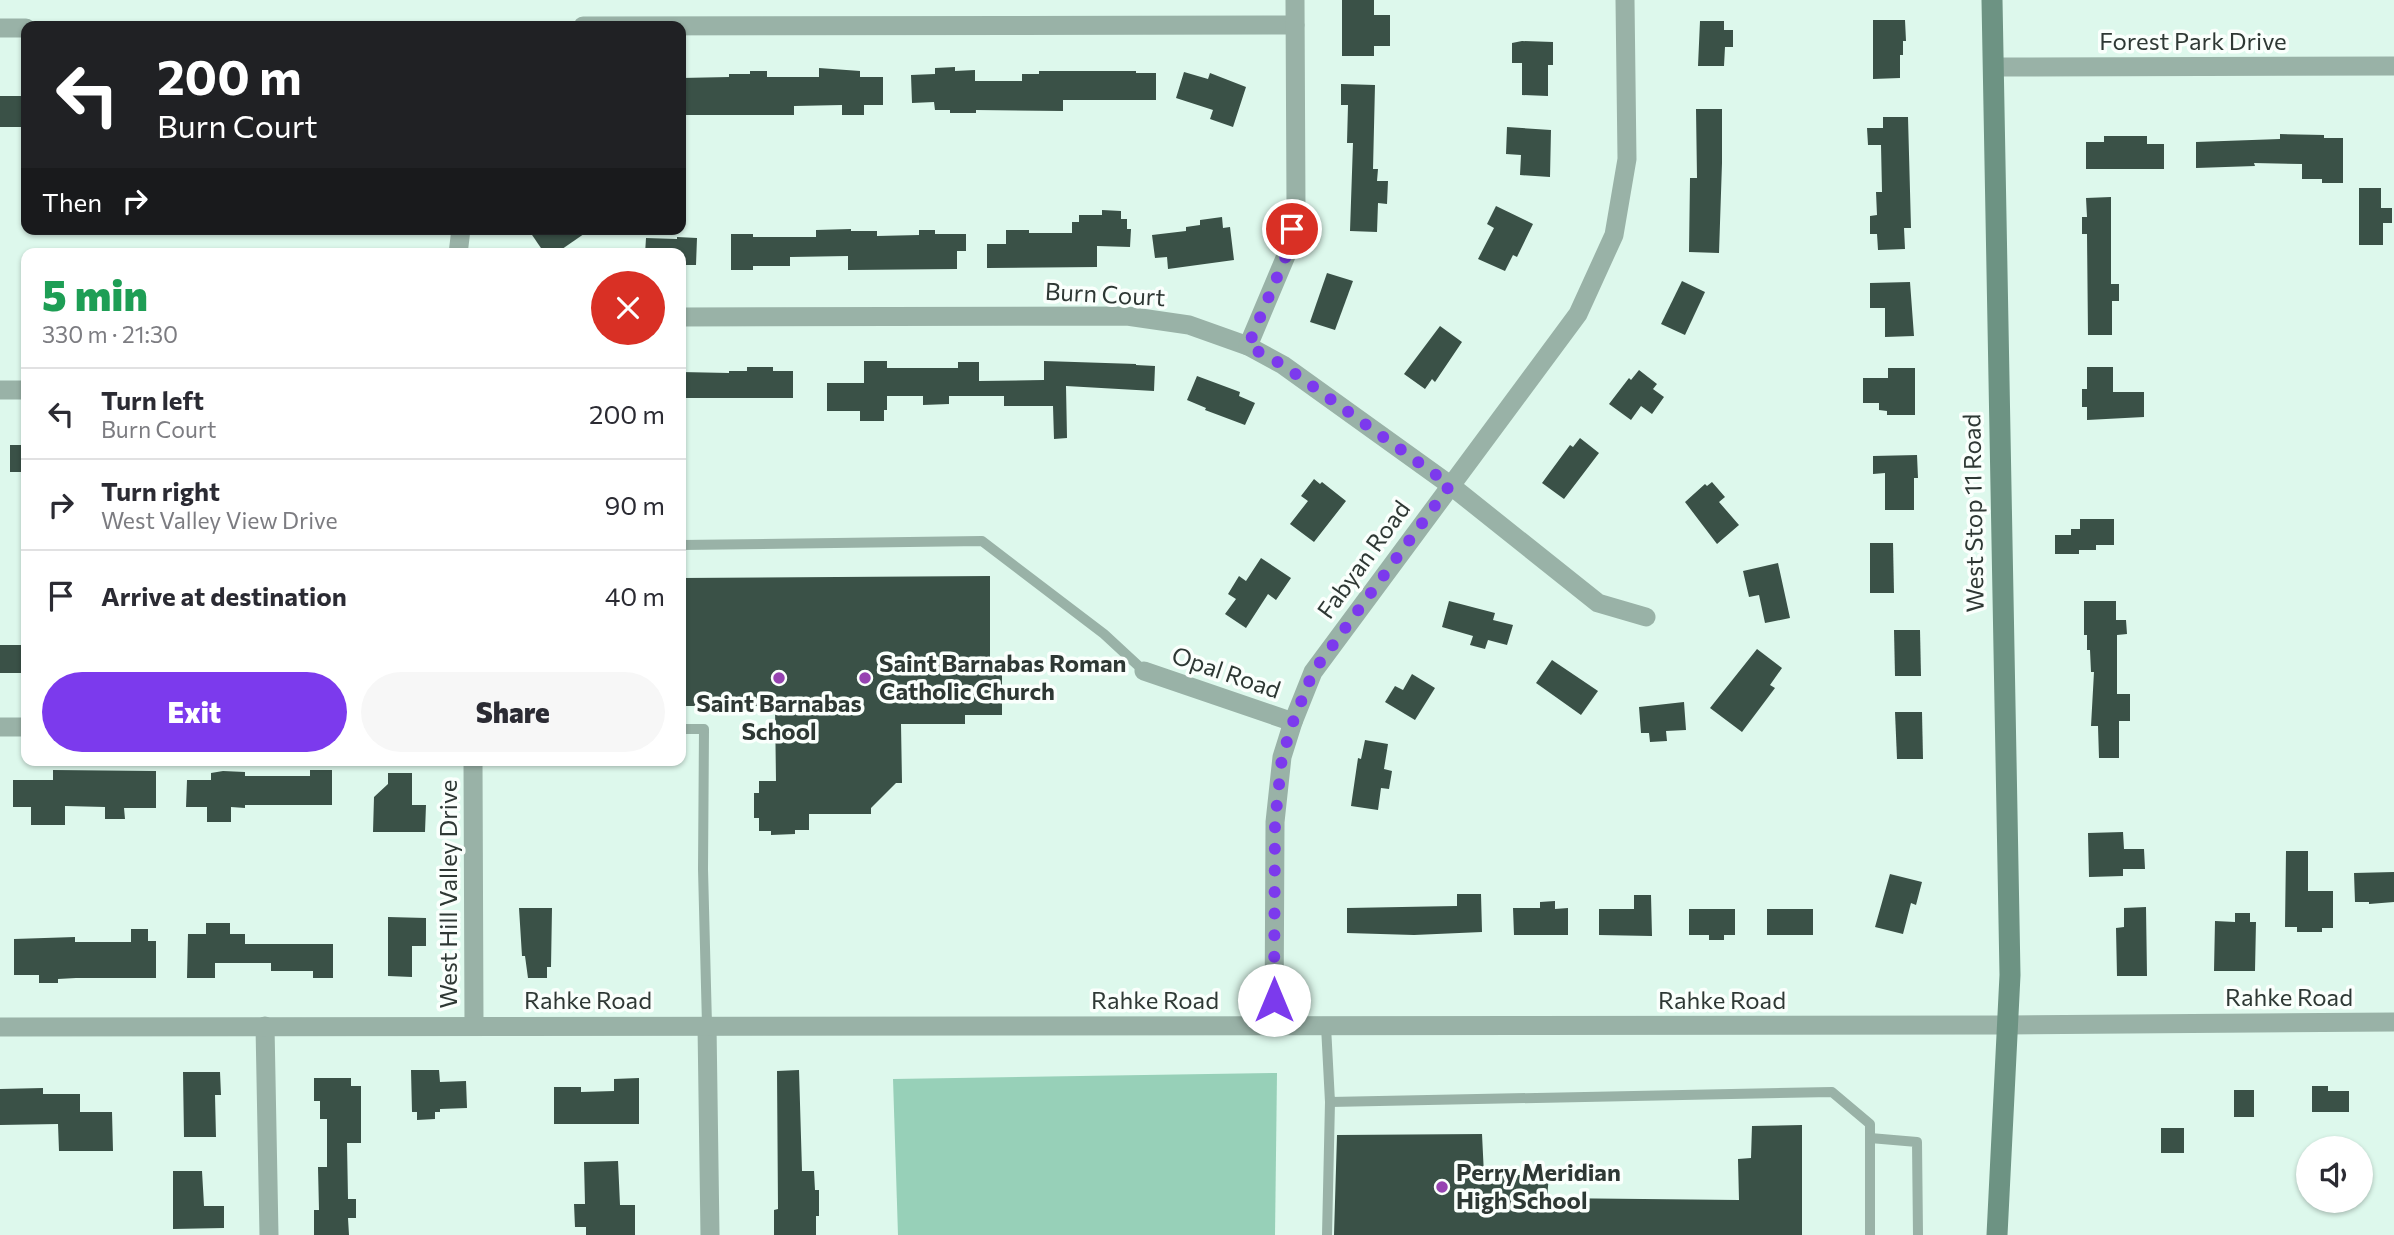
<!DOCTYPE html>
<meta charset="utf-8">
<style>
body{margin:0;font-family:Commissioner,sans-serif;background:#f7f7f7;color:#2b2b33;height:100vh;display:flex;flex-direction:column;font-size:26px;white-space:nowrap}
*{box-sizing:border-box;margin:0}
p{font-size:23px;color:#7c7c81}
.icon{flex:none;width:38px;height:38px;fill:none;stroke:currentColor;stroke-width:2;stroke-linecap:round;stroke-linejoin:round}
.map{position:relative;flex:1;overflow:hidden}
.details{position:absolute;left:21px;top:248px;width:665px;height:518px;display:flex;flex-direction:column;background:#fff;border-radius:14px;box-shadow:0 2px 5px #0004}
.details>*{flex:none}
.guide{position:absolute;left:21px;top:21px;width:665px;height:214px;border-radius:14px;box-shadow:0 2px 5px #0004;background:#202124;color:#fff;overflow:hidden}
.fabs{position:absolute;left:2296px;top:1136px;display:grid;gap:14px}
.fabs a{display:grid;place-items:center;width:77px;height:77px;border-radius:50%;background:#fff;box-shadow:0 2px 5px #0004;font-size:35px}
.pin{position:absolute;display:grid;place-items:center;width:60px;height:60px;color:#fff;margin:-30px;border:4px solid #fff;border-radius:50%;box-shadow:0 2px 7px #0007}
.me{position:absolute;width:77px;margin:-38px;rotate:0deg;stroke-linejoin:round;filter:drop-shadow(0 0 5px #0008)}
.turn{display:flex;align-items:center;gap:24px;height:147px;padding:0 21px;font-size:32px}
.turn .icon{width:91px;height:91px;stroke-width:2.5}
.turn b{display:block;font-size:49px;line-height:60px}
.then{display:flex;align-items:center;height:66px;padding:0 21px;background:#0003;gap:14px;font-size:26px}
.round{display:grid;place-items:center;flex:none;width:74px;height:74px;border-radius:37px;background:#f7f7f7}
.summary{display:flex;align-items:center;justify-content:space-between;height:119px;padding:0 21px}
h1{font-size:42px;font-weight:800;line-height:52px;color:#1e9e55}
.primary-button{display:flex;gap:14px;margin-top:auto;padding:14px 21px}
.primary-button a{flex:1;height:80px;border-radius:42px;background:#7c3aed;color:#fff;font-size:28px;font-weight:800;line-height:80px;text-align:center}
.primary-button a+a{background:#f7f7f7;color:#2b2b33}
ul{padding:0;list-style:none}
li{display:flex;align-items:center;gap:21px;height:91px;padding:0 21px;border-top:2px solid #e1e1e2}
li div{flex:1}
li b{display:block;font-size:26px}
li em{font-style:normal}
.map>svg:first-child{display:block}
.green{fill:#97d0b8}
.building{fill:#3a5147}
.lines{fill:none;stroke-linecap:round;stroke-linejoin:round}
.lane{stroke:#99b2a7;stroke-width:10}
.street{stroke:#99b2a7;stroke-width:19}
.secondary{stroke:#6d9383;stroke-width:21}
.route{stroke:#7c3aed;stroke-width:12;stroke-dasharray:0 21.6}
.poi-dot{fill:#9643b1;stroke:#fafffc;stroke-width:2.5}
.labels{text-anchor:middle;stroke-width:7;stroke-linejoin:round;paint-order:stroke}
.street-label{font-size:24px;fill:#2e3834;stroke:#fafffc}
.poi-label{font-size:24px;font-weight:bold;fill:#2e3834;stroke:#fafffc;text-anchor:start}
</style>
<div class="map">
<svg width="2394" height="1235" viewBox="0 0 2394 1235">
<rect width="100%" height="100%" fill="#ddf8ec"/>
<path class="green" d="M1277,1073L1275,1235H898L893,1079Z"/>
<g class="building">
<path d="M1342,0H1374V15H1390V46H1374V56H1342Z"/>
<path d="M1873,20H1905L1906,41H1903V55H1900V78L1873,79Z"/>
<path d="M1700,21H1724V30H1733V47H1725L1724,66H1698Z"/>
<path d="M1522,41L1553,42V65H1548V96L1522,95V63H1512V43Z"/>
<path d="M955,67V71L975,70V81H1022V74H1039V71H1136V73H1156V100H1063V111L976,110V113H950V110H935L934,102L912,103L911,75L935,74V68Z"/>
<path d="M819,68L860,71V77H883V105H864V115H842V105L794,106V115H681V78L729,77V74H750V71H767V77H819Z"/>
<path d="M1184,72L1208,79L1210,73L1246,87L1233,127L1210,119L1213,110L1176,98Z"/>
<path d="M1341,84L1375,85L1373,169H1378L1377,181H1388L1387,204L1378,203L1377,232L1350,231L1353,143H1347L1348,105H1341Z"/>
<rect x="0" y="96" width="26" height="31"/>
<path d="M1696,109H1722V163L1719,253L1689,252L1690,178H1697Z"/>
<path d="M1883,117H1908L1911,228H1904L1905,249L1878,250L1877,234H1870V216L1877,215L1876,192H1882L1881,145H1868L1867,128H1883Z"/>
<path d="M1507,127L1551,130L1550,177L1520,175L1521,155L1506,154Z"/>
<path d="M2280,134L2324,135V138H2343V183H2322V179H2302V164L2254,163L2255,166L2196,168V142L2280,139Z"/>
<path d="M2104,136H2147V144H2164V169H2086V142H2104Z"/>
<path d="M2359,188H2381V208H2392V223H2383V245H2359Z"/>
<path d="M2111,197V284H2119V301H2112V335H2088L2087,234H2082V217H2087L2086,198Z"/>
<path d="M1496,206L1533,224L1517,257L1513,255L1505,271L1478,259L1494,228L1487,224Z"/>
<path d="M1102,210L1121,211V219H1127V229H1131L1130,247L1097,246V267L987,268V244H1006V230H1029V233H1072V222H1079V215H1102Z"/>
<path d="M1222,217L1223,228L1230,227L1234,260L1168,269L1167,257L1155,258L1152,235L1186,231V227L1200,225V220Z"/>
<path d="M528,229H591L555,254H545Z"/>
<path d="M851,229V231H877V236L919,235V230H935V234H966V251H957V269L848,270V256L790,257V266H753V270H731V234H753V237H816V230Z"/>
<path d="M677,237L697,238L696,265H681V254H645L646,238L677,239Z"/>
<path d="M1327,273L1353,281L1335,330L1310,322Z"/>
<path d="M1682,281L1705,292L1685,335L1661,324Z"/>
<path d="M1910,282L1914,336L1885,337V308H1870V283Z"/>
<path d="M1440,326L1462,342L1435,382L1432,379L1425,389L1404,374Z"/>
<path d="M864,361H887V368H958V362H979V381L1044,380V361L1136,364V365L1155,366L1154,391L1066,386L1067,438L1054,439L1053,406H1004V396H949V404L923,405V396H887V410H884V421H860V411H827V383H864Z"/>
<path d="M747,367H773V371H793V398H681V372L729,373V371H747Z"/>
<path d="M2087,367H2113V392H2144V417L2087,420V407H2082V389H2087Z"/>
<path d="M1888,368H1915V415H1887V411L1879,410V403H1863V378H1888Z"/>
<path d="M1639,370L1657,384L1653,389L1664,397L1652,414L1641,406L1631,420L1609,404L1629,378L1631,380Z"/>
<path d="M1197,376L1240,392L1239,396L1255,403L1245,425L1205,410L1206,408L1187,400Z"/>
<path d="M1580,438L1599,453L1564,499L1542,483L1570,445L1573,447Z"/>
<rect x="10" y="445" width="16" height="27"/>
<path d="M1917,455L1918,478H1914V510H1885V473L1873,474V456Z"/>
<path d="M1314,479L1320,484L1322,482L1346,501L1314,542L1290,524L1308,501L1301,496Z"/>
<path d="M1712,482L1725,497L1719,502L1739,525L1717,544L1685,502L1705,484L1707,486Z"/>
<path d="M2080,519H2114V545H2096V550H2079V554H2055V535H2071V529H2080Z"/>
<path d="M1870,543H1893L1894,593H1870Z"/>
<path d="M1261,558L1291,578L1276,600L1268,594L1246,628L1225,614L1236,599L1228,594L1239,576L1246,581Z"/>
<path d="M1778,563L1790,618L1765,623L1759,595L1749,597L1743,571Z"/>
<path d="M990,576V663H1002V715H965V724H901L902,783H896L871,808V814H809V830H795V834L771,835V831H759V818H754V793H759V781H776L775,706H681V578Z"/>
<path d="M1449,601L1495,613L1493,620L1513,625L1507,645L1488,640L1485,649L1470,645L1473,636L1442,627Z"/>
<path d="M2084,601H2116V620H2126L2127,634L2117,635V694H2130V721H2119V758H2099L2098,726H2091L2094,672H2091L2090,650H2087V635H2084Z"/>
<path d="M1894,630H1920L1921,676H1895Z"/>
<rect x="0" y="645" width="26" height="28"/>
<path d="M1757,649L1782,668L1770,685L1775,688L1742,732L1710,708Z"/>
<path d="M1552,660L1598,691L1581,715L1536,683Z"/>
<path d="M1412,674L1435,688L1415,720L1385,702L1395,686L1403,690Z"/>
<path d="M1684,702L1686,730L1666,731L1667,741L1650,742L1649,733H1641L1639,707Z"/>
<path d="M1895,712H1922L1923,759H1897Z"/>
<path d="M1365,740L1388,744L1384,769L1392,771L1389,789L1381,788L1378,810L1351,806L1358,758L1361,759Z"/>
<path d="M53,770L156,771V808H124L125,819H105V807L65,806V825H31V807H13V780H53Z"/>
<path d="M310,770H332V805H245V808L231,807V822H207V807H186L187,780H211V773L223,771L245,772V776H310Z"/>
<path d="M388,773H412V805H426L425,832H373L374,797L388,784Z"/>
<path d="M2123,832L2124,849H2144L2145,869H2123V876L2089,877L2088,833Z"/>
<path d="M2286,851H2308V891H2333V928H2322V932H2297V927H2285Z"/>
<path d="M2394,872V902L2369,904V902H2355L2354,873Z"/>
<path d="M1890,874L1922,882L1916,905L1911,903L1903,934L1875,927Z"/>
<path d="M1457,894H1481L1482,932L1414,935L1347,933V908L1457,906Z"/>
<path d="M1634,895H1651L1652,936L1599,935V909H1634Z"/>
<path d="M1555,901V909L1568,908V935H1514L1513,908H1540V902Z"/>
<path d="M2146,907L2147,976H2117L2116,928L2124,927V908Z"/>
<path d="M519,908H552L551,967H547V978H528L525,956H522Z"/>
<path d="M1689,909H1735V935H1724V940H1709V935H1689Z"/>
<rect x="1767" y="909" width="46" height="26"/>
<path d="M2235,913H2250V922H2256L2255,971H2214L2215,921L2235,922Z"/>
<path d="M388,917L426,918V946H412V977L388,976Z"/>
<path d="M206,923H230V934H245V944H333V978H313V971H271V963H215V978H187L188,934H206Z"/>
<path d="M131,929H148V941H156V978H76L58,979V983H39V975H14V939L75,937V942H131Z"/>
<path d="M411,1070H439L440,1082L466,1081L467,1108L440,1109V1112H435V1119L417,1120V1112H412Z"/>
<path d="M799,1070L802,1171H814L815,1190H819V1216H816V1235H774V1210L778,1209L777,1071Z"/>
<path d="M183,1072H220L221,1095H215L216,1137H184Z"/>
<path d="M314,1078H351V1086H361V1143H347L348,1199H356V1218H348L349,1235H314V1210H319L318,1167H327V1119H320V1101H314Z"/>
<path d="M639,1078V1124H554V1087H581V1092L614,1091V1079Z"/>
<path d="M2312,1086H2328V1091H2349V1112H2312Z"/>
<path d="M43,1088V1094H80V1112H112L113,1151H59L58,1124L0,1125V1089Z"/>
<rect x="2234" y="1090" width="20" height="27"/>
<path d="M1802,1125V1235H1334L1337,1135L1482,1134L1484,1175H1549L1547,1198L1739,1200L1738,1159L1751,1158L1752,1126Z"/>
<rect x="2161" y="1128" width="23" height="25"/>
<path d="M618,1161L620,1205H635V1235H586V1227H575L574,1204H585L584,1162Z"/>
<path d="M173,1171H202L204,1206H224V1228L173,1229Z"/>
</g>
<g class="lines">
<g class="lane">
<path d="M681,545L982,541L1104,634L1144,671"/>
<path d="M681,729H704L703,869L707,1025"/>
<path d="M1326,1026L1330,1102L1832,1092L1870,1124V1235"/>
<path d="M1870,1138L1917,1142L1918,1235"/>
<path d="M1327,1235L1330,1102"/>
</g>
<g class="street">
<path d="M583,26L1295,25"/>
<path d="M0,28H26"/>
<path d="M1993,67L2394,66"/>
<path d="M458,254L461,229"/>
<path d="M681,317L1127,316L1189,325L1248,346L1283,365L1450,485L1598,603L1646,617"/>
<path d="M1248,346L1288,251L1296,207L1295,0"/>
<path d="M0,390H26"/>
<path d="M1144,671L1293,722"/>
<path d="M0,727H26"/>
<path d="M473,761L474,1026"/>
<path d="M707,1025L710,1235"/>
<path d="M265,1026L269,1235"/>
<path d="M1274,1026L1275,822L1282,757L1293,722L1313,672L1578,314L1614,235L1627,159L1625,0"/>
<path d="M0,1027L2008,1025L2394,1022"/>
</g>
<path class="secondary" d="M1992,0L2010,975L1997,1235"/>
</g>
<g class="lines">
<path class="route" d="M1274,1000L1275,822L1282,757L1293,722L1313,672L1450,485L1283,365L1248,346L1288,251L1292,229"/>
</g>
<g class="poi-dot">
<circle cx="779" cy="678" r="7"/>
<circle cx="865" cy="678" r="7"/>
<circle cx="1442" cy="1187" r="7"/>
</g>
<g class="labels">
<g class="street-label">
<text x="2193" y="50">Forest Park Drive</text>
<text transform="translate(1105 295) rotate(3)" y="8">Burn Court</text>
<text transform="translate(1974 513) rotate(-91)" y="8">West Stop 11 Road</text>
<text transform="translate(1364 560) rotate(-54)" y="8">Fabyan Road</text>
<text transform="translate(1226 673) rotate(19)" y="8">Opal Road</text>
<text transform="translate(449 894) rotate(-90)" y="8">West Hill Valley Drive</text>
<text x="2289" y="1006">Rahke Road</text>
<text x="588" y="1009">Rahke Road</text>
<text x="1155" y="1009">Rahke Road</text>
<text x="1722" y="1009">Rahke Road</text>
</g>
<g class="poi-label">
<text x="879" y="672">Saint Barnabas Roman<tspan x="879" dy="28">Catholic Church</tspan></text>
<text x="779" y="712" text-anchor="middle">Saint Barnabas<tspan x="779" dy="28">School</tspan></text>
<text x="1456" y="1181">Perry Meridian<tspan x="1456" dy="28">High School</tspan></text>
</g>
</g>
</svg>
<div class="fabs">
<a><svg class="icon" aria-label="sound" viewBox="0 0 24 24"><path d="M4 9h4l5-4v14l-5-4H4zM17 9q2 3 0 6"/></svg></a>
</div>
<div class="pin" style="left:1292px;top:229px;background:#d93025"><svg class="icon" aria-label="arrive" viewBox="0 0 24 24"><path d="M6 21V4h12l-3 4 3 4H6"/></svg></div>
<svg class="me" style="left:1274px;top:1000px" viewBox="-20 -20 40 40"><circle r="19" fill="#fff"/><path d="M0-13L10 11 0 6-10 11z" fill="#7c3aed"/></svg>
<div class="guide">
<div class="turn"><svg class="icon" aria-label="left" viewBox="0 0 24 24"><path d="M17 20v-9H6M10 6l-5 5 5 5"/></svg><div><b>200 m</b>Burn Court</div></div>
<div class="then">Then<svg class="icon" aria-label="right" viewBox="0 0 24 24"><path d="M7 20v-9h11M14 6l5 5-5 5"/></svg></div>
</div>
<section class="details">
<div class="summary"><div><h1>5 min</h1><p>330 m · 21:30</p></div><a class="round" style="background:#d93025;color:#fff"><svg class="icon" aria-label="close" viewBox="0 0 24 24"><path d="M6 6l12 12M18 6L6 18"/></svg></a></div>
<ul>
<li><svg class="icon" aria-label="left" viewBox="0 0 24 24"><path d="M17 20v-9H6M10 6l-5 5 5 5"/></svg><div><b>Turn left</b><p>Burn Court</p></div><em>200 m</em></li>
<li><svg class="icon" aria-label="right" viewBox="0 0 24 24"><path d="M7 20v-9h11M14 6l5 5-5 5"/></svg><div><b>Turn right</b><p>West Valley View Drive</p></div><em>90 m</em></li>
<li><svg class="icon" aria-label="arrive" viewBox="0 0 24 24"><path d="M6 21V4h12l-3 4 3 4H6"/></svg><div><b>Arrive at destination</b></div><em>40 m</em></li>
</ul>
<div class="primary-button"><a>Exit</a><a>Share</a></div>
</section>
</div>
